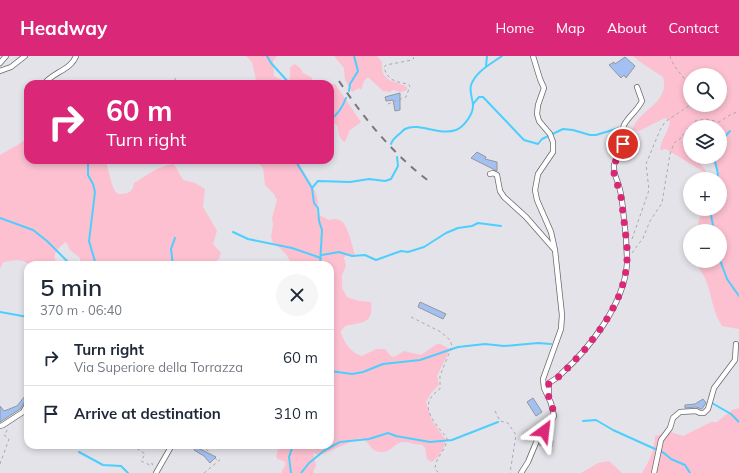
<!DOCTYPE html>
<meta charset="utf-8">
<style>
body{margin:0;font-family:Mulish,sans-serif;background:#f6f6f7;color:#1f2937;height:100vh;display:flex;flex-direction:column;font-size:15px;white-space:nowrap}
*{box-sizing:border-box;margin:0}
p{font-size:13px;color:#747a83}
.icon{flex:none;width:22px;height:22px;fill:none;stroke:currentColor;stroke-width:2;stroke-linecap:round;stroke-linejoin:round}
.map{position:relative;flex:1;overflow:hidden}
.details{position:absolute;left:24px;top:205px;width:310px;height:188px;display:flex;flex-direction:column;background:#fff;border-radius:12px;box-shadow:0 2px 6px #0003}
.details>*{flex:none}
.guide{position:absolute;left:24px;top:24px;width:310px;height:84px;border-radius:12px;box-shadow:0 2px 6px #0003;background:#db2777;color:#fff;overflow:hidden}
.fabs{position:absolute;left:683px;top:12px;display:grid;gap:8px}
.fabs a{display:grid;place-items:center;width:44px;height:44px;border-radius:50%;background:#fff;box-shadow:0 2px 6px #0003;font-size:20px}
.pin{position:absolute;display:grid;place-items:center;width:34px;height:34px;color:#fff;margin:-17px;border:2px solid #fff;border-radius:50%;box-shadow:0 1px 4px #0007}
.me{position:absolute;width:44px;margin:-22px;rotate:30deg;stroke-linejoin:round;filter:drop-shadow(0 0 3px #0008)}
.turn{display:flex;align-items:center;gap:14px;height:84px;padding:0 16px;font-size:18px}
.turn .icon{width:52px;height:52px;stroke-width:2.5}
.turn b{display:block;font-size:28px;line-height:34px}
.round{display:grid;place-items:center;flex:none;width:42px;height:42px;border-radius:21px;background:#f6f6f7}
.overview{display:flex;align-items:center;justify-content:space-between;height:68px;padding:0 16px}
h1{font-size:24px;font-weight:600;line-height:30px}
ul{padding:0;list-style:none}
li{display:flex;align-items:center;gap:12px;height:56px;padding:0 16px;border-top:1px solid #e0e1e3}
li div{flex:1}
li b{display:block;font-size:15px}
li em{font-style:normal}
header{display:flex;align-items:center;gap:24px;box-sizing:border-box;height:56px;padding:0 20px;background:#db2777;color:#fff}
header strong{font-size:19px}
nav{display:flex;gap:22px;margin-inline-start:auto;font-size:14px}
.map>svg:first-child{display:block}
.green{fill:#fcc0d0;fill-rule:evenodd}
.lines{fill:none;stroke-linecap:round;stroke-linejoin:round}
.stream{stroke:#4dcffe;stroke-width:2}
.building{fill:#a2c1f2;stroke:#94979c}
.minor-casing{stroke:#69686d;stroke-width:6}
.path{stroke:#aaa9ae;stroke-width:1;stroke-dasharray:3 3;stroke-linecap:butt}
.minor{stroke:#fff;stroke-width:4.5}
.rail{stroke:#78777b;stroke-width:2;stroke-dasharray:7 7;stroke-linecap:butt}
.route{stroke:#db2777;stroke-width:7;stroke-dasharray:0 12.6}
</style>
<header>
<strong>Headway</strong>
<nav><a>Home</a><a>Map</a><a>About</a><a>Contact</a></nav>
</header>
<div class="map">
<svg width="739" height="417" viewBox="0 0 739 417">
<rect width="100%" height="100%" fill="#e4e3e9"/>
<g class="green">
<path d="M246,0H277L273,5L274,20L282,24H289L290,21V11L295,8L300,12L303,17L311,21L314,26L317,28H257L252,6Z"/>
<path d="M334,0H377L382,6C380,27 395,24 407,31V34L401,36L393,34L390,36L383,35L368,21L364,25L361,34L359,32L352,36L345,24L344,12Z"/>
<path d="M633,0H739V273L722,270C712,255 712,238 705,222C702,216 698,212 696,205H720V175H698C697,166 700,160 705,153H720L719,116L713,107L706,101H720V71H690V85L687,83H681L690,94V101H695L709,119L666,93L660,94C661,83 669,75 670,65L665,62L639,75L632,74C641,51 670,48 663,21L643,8ZM690,19H720V49H690Z"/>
<path d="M327,28H335L361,66L350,74L345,86C338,83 339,76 337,69L330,66V28Z"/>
<path d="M28,80V104H105C109,112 111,134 118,138C127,138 133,137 134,127C148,119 157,110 174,108L183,124L195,127L205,133L203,151L217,175L213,188L221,197L219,203L210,209H81L80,202L70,194L66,186C58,192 50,198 58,209H31L23,205L17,204L3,206L0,213V99L21,87Z"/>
<path d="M256,104H297C303,116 316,132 318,145C318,149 316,153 317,158L329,164C333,163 337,162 341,165C348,169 353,192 355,200L349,198L344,201L346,210L342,219V232L347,241L359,245L371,246C374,269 361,266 345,270L341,275C342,285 352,298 362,300L376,293H385L391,300L394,301L404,295L421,299L437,288H440L450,293L437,320L439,329L431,337L426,346L432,365L446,384C444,392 439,402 431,406L427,403L425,392C422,387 419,389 414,388C395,381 396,394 383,396C369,397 371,385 360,382L325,397L319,399L313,397L316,409L313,417H281L286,408L284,405L277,403L276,400L278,394L276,389H330V209H292C288,200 282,192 273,187L271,181L273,169L272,162L277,144L274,138L265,129L263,112Z"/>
<path d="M739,352V417H642C649,406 655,393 655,380L671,376L683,380L711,366H717L732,354Z"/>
<path d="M609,405L622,417H581L598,407Z"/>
</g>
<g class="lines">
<g class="stream">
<path d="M267,0L271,7L290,28"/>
<path d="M486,10L487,0"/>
<path d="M349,35L350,28L358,15L354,0"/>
<path d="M473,48L479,41H483L524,84L538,88L542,83L563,73L573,74L590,79H596L619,72"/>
<path d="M330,63C337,60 343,50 346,42"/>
<path d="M688,73L690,76"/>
<path d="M720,86L730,75"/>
<path d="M391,88C392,84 395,82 398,79C400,78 403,74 405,73C419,66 439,80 456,74C464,71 473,58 473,50C473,43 469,36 471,29C476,15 491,8 502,0"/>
<path d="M714,101L718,118L717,123"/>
<path d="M88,104V119L93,128L95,136L89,185L96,209"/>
<path d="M295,104L312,132"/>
<path d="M712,153L711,159L714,175"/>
<path d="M0,162L33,174L47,185L71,209"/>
<path d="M233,176L248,183L292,192L321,202"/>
<path d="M322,199L339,196L352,200L365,199L376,204L401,195L408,196L424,191L446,177L458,172L472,170L478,167L501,170"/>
<path d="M720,204L727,223L739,240"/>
<path d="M173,209L171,193L175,182"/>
<path d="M320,209L322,174L319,165L318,152L314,147L312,132L318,125L350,126L369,123L385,125L391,123L398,110L397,101"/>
<path d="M0,256L28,261"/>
<path d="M330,315L352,318L363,316L383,308L420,304L458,291L485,288L504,290L538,287L551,288"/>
<path d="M712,347L731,358L739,366"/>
<path d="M583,365L596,364L613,374L664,397L671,403L685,409L690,417"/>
<path d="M79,396L103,409L121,410L128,417"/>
<path d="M291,417L289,401L293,389"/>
<path d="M301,417L309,407L325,394L340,386L369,383L388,377L396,380L430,386L452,384L498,366"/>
</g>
</g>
<g class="building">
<path d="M625,1L635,10L626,22L624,19L621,22L609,9L614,6L615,8Z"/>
<path d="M400,37V54L395,55L393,44L386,45L385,41Z"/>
<path d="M477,96L486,101L485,103L497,106V115L471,102Z"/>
<path d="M420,246L446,258L443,263L418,251Z"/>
<path d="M25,340L28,343L25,345L20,353L0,366V350L4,355L17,350Z"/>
<path d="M533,342L542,356L536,360L527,346Z"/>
<path d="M703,343L706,347L702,353L696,351L685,352V349L695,348Z"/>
<path d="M542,383L553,385L552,391L539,389Z"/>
<path d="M196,391L216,401L210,407L204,400L194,394Z"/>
</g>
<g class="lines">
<g class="minor-casing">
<g id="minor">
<path d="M0,7L6,0"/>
<path d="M0,15L11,11L25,0"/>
<path d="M44,28C53,16 71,14 76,0"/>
<path d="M196,104H200"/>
<path d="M490,118L493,117L497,119L500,135L504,141L526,161L554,193"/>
<path d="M549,339V327C553,324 558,322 561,318C590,292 624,248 627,208C627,193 626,178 624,163C623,152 622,140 619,130C617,123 613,117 614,109C616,102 622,95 623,87C624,81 621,75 624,69C629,60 637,55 642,45L637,31"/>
<path d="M0,370L3,369L23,356L28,347"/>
<path d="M156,417L172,389"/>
<path d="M521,417L528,406L538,382L550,368L554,360L551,347L544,332L543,323L561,273L562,259L555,194L551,176L537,144L535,134L538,118L553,96V86L550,78L539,65L537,58L538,49L544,32L540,23L533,0"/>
<path d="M654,417L661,384L670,372L673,362L680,356L696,355L700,357H704L708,353L714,332L735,304L736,288"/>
</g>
</g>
<g class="path">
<path d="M670,0C673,12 684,20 690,31"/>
<path d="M175,22L176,28"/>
<path d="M388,48L406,41L410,30L408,28C397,26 387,25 384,11L386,9L412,4L414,2L412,0"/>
<path d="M692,71L695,65L706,63L719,66L730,59L739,55"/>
<path d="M632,183L649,134L646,108L660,74L665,66L690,49"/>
<path d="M632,197L643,182L650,165L662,147L670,98L674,87L681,82L682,79L688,77L690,75"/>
<path d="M411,261L441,276L450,284L452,290L440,320V333C416,349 434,366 447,382C447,394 435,401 435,413L439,417"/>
<path d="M495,355L500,365L508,367L516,379L510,417"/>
<path d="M132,389L145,398L141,405L150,409L152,407L153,412"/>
<path d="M202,389L217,404"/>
<path d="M0,408L9,383L4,379L8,373"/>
<path d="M204,417L222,402"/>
</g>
<use href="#minor" class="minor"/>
<path class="rail" d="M339,25C365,64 393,98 430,126"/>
</g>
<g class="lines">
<path class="route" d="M544,375C565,353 543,348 549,327L561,319L587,291L604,268L617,245L624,225L627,209V189L621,141L614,117V109L623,88"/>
</g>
</svg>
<div class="fabs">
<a><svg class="icon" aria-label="search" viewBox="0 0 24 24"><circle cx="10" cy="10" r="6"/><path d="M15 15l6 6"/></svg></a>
<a><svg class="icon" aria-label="layers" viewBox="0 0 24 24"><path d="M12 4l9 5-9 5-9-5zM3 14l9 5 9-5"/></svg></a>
<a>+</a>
<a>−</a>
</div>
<div class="pin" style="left:623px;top:88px;background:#d93025"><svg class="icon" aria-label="arrive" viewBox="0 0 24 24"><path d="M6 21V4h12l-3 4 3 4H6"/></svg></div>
<svg class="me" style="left:544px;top:375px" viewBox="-20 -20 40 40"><path d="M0-17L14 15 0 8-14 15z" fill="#db2777" stroke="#fff" stroke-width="4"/></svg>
<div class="guide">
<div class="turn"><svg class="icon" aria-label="right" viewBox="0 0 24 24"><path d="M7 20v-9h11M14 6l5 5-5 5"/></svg><div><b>60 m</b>Turn right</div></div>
</div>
<section class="details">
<div class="overview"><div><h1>5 min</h1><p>370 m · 06:40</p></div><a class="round"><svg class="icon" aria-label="close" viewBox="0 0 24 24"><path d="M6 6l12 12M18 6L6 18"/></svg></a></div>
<ul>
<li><svg class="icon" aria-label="right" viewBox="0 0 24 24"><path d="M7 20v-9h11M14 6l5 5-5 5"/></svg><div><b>Turn right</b><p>Via Superiore della Torrazza</p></div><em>60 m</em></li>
<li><svg class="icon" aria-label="arrive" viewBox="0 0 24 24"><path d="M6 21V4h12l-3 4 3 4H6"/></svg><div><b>Arrive at destination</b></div><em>310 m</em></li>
</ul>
</section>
</div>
